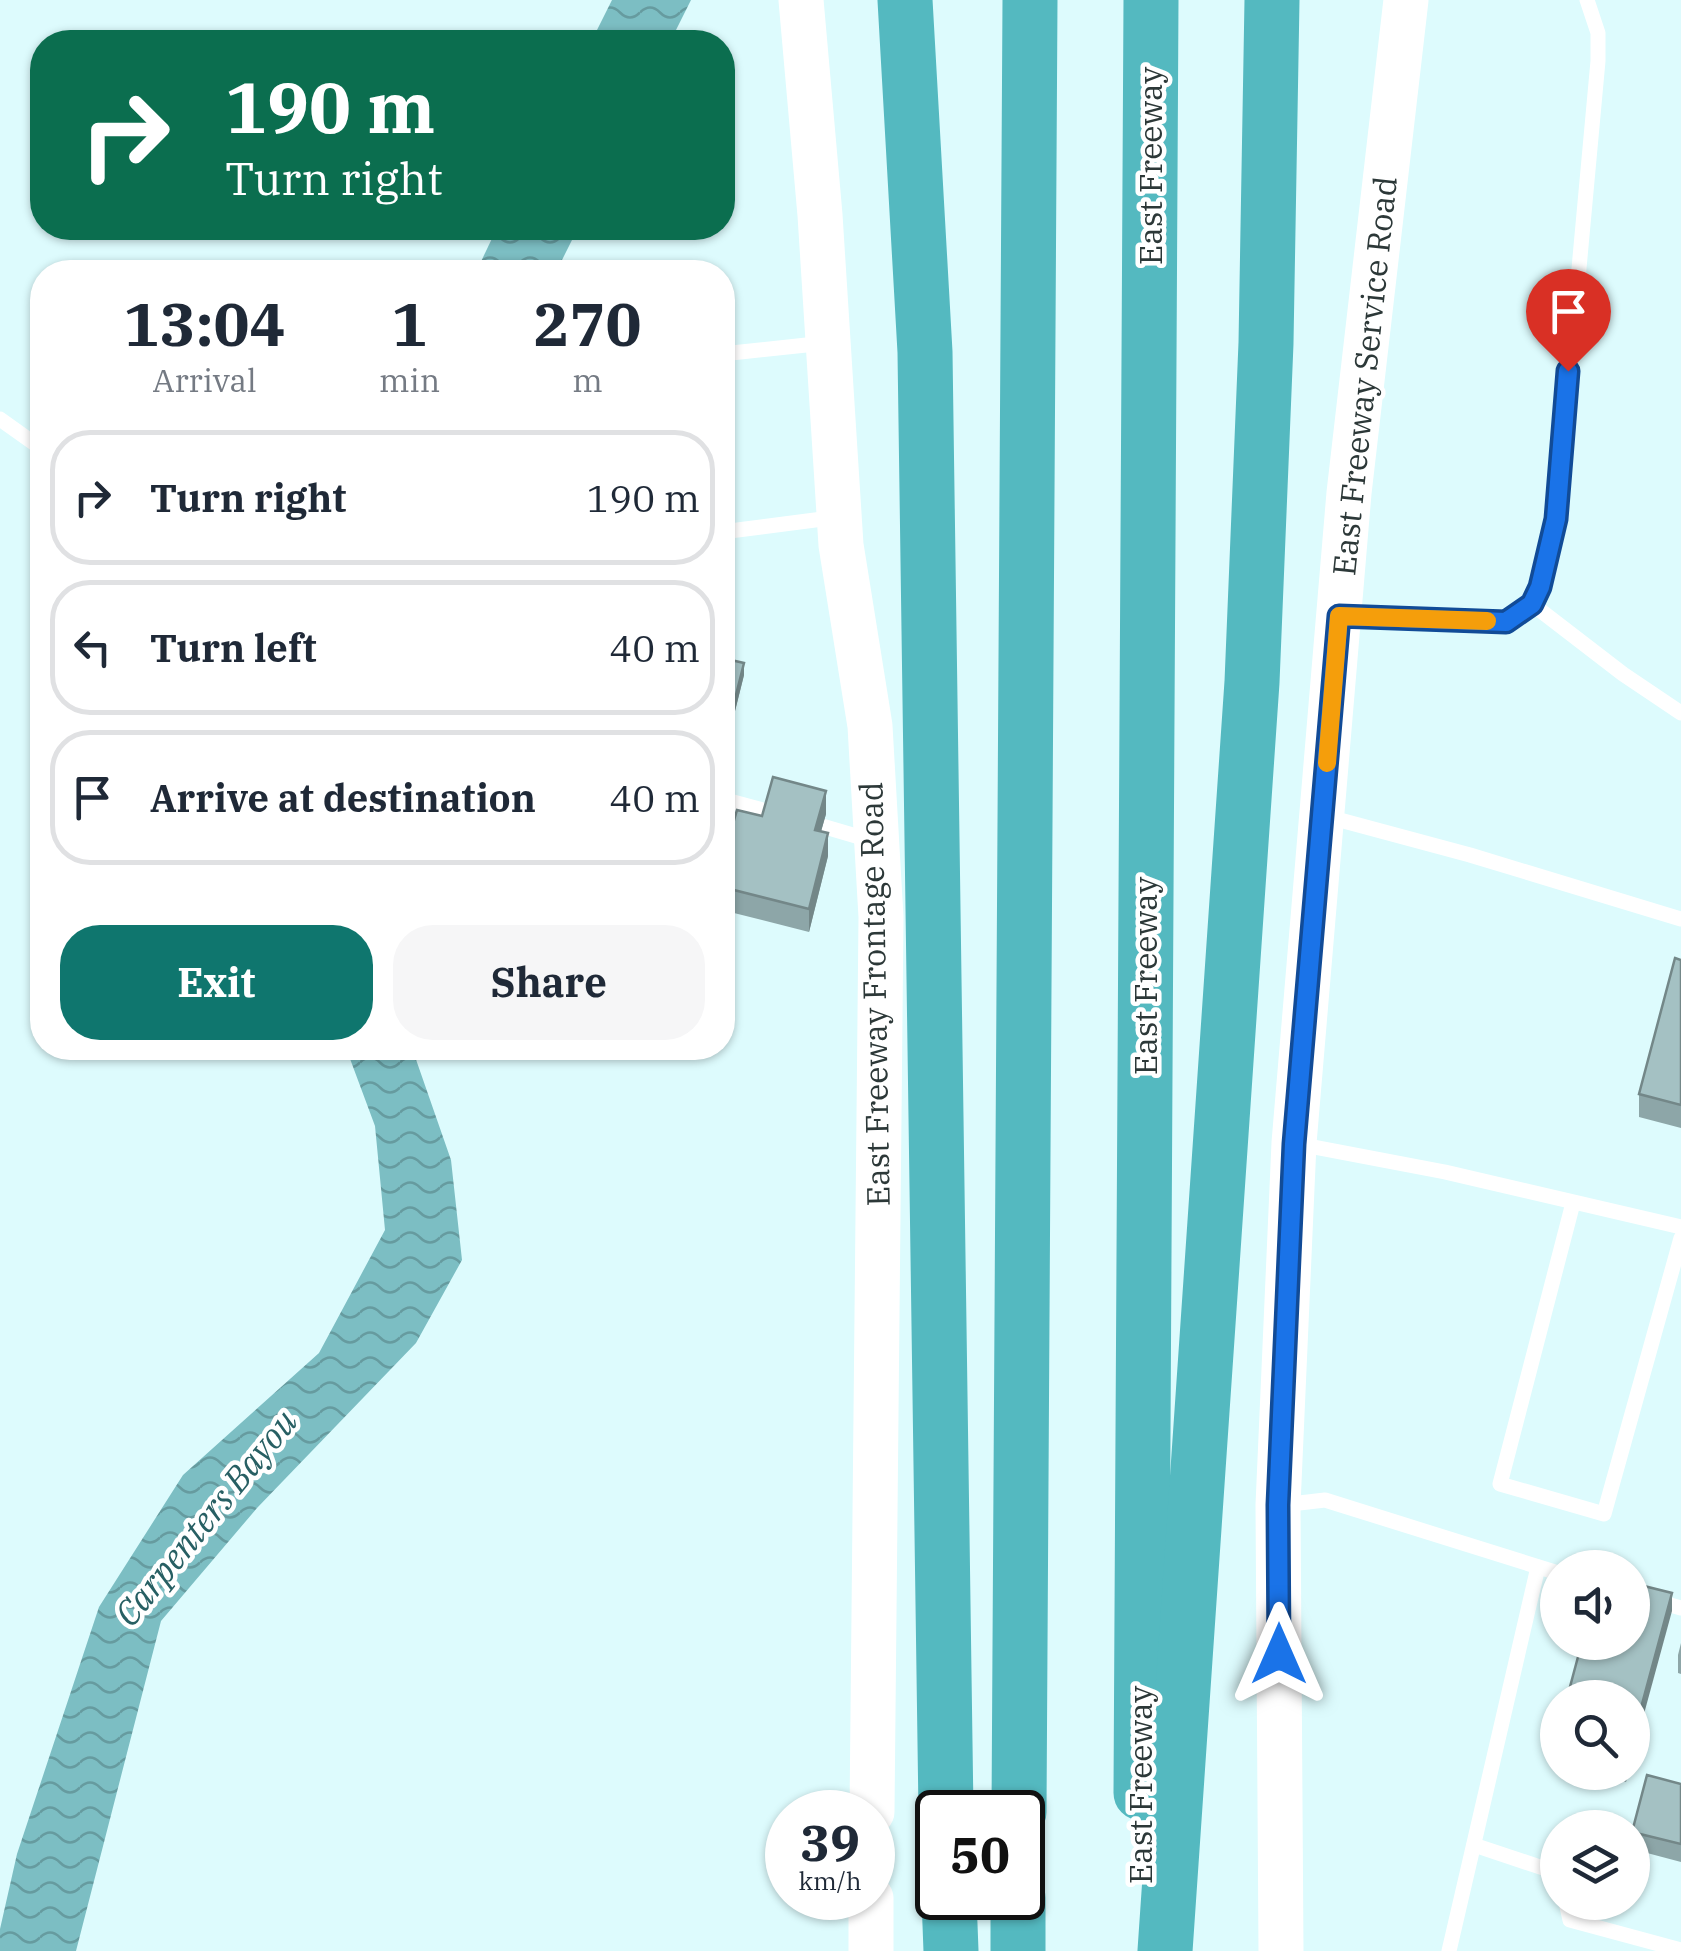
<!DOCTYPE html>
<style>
body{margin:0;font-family:"IBM Plex Serif",serif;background:#f6f6f7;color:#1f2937;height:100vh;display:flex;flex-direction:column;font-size:38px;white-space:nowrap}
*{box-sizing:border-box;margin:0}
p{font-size:32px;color:#747a83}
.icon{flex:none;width:55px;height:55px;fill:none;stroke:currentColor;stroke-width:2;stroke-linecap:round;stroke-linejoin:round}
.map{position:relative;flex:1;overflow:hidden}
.details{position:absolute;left:30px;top:260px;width:705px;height:800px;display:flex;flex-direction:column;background:#fff;border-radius:40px;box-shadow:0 2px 8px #0004}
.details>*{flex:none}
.banner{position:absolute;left:30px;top:30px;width:705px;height:210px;border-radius:40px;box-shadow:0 2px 8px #0004;background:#0b6e4f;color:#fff;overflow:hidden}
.tools{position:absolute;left:1540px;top:1550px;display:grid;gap:20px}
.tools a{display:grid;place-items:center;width:110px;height:110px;border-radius:50%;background:#fff;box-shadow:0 2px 8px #0004;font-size:50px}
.speed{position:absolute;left:765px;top:1790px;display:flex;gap:20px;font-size:50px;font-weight:700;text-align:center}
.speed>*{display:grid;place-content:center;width:130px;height:130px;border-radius:50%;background:#fff;box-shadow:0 2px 8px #0004;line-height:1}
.speed small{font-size:25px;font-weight:400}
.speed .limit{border:5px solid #111;border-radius:15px;background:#fff;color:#111}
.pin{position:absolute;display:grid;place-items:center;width:85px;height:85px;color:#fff;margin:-102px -42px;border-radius:50% 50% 50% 0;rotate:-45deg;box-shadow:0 0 10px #0007}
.pin .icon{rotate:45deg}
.me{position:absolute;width:110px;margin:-55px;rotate:0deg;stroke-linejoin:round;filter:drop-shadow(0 0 8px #0008)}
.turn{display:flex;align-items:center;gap:35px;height:210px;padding:0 30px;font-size:45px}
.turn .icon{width:130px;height:130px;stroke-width:2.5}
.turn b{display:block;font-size:70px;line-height:85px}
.eta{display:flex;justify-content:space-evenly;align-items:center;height:170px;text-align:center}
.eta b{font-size:60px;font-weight:700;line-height:70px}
.cta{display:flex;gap:20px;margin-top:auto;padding:20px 30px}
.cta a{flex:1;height:115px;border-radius:40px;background:#0f766e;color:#fff;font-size:40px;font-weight:700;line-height:115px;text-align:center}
.cta a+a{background:#f6f6f7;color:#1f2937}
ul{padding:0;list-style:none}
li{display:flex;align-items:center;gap:30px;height:135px;margin:0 20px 15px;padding:0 10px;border:5px solid #e0e1e3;border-radius:40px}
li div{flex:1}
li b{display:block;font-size:38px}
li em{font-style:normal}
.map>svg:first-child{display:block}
.water{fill:url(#water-waves)}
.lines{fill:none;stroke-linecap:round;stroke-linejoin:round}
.service{stroke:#fff;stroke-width:15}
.secondary{stroke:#fff;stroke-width:45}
.motorway{stroke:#54b9c0;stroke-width:55}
.wall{fill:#8da6a8}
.shaded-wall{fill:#738788}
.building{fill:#a4c1c3;stroke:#738788;stroke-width:2.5}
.route-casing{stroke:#114b97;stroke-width:25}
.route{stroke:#1a73e8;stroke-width:18}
.slow{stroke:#f59e0b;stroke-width:18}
.labels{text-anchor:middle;stroke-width:9;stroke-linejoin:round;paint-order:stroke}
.street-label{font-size:32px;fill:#2c3838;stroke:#fff}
.water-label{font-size:35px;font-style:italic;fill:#275f63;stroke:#fff}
</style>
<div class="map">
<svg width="1681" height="1951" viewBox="0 0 1681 1951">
<defs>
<pattern id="water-waves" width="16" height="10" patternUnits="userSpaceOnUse" patternTransform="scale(2.5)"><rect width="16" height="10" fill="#7cbec3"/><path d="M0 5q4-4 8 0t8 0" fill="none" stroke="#669b9f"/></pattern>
</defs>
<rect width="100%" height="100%" fill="#ddfbfd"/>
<g class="water">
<path d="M612,0H691L670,42H591Z"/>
<path d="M497,228H578L556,272H476Z"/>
<path d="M346,1048H412L451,1160L462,1260L416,1343L257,1508L161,1621L76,1951H0V1929L17,1854L99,1607L183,1475L319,1353L385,1230L375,1126Z"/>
</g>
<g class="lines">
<g class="service">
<path d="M722,354L825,343"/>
<path d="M0,419L42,449"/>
<path d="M722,532L838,517"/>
<path d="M1532,604L1623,674L1681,713"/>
<path d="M1343,616L1506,622L1532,604L1540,587L1556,519L1598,61V33L1587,0"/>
<path d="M722,799L770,812"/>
<path d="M1325,816L1470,855L1681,919"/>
<path d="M822,826L873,841"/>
<path d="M1298,1144L1445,1172L1681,1227"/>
<path d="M1573,1203L1500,1484L1604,1514L1681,1238"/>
<path d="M1282,1505L1325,1500L1558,1573"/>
<path d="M1632,1594L1681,1608"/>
<path d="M1474,1845L1558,1873"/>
<path d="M1566,1902L1570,1920L1681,1950"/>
<path d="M1449,1951L1538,1567"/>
</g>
<g class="secondary">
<path d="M801,0L820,215L841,545L870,726L881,917L872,1812"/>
<path d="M871,1951V1898"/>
<path d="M1281,1951L1278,1505L1294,1143L1349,493L1406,0"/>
</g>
<g class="motorway">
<path d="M905,0L925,352L946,1812"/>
<path d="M1141,1793L1151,0"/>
<path d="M1019,1812L1030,0"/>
<path d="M949,1898L951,1951"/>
<path d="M1018,1951V1898"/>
<path d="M1165,1951L1252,682L1266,343L1272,0"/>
</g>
</g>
<g class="wall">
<path d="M722,658L744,675L728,739L722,737Z"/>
<path d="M826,814L821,831L828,856L809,932L722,910V832L730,834L762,816Z"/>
<path d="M1681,960V1128L1639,1117V1094Z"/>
<path d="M1681,1643V1674L1678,1673V1655Z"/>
<path d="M1558,1732V1764L1554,1763V1745Z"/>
<path d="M1590,1772H1629L1626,1782Z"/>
<path d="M1681,1784V1862L1632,1849V1828Z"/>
</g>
<g class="shaded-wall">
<path d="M744,663V675L728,739V727Z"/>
<path d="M826,791V814L815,853V830Z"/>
<path d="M828,833V856L809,932V909Z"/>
<path d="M1672,1593V1611L1632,1758V1741Z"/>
</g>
<g class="building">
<path d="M722,658L744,663L728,727L722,725Z"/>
<path d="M773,777L826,791L815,830L828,833L809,909L722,887V832L730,834L737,810L762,816Z"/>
<path d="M1675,958L1681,960V1105L1639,1094Z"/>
<path d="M1632,1583L1672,1593L1632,1741V1698H1567L1582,1642H1632Z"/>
<path d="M1647,1775L1681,1784V1844L1632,1832Z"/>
</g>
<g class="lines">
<g class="route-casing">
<path id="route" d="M1279,1654L1278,1505L1294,1144L1339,616L1506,622L1532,604L1540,587L1556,519L1568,371"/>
</g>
<use href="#route" class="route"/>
<path class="slow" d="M1327,763L1339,616L1487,621"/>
</g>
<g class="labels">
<g class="street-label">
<text transform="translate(1151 166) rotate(-90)" y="11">East Freeway</text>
<text transform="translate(1365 376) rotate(-84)" y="11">East Freeway Service Road</text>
<text transform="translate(1146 976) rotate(-90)" y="11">East Freeway</text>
<text transform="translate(875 994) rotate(-91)" y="11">East Freeway Frontage Road</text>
<text transform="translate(1141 1785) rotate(-90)" y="11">East Freeway</text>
</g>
<g class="water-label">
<text transform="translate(206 1518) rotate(-51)" y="12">Carpenters Bayou</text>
</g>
</g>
</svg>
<div class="tools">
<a><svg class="icon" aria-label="sound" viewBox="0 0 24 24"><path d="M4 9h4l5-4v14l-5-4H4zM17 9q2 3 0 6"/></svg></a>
<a><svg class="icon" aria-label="search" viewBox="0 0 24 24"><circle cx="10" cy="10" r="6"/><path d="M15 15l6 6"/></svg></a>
<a><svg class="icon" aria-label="layers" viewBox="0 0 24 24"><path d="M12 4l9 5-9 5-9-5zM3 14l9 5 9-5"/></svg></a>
</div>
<div class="speed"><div>39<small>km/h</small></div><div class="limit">50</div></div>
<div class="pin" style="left:1568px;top:371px;background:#d93025"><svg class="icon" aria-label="arrive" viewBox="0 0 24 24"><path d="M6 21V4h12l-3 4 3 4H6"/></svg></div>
<svg class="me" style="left:1279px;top:1654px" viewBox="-20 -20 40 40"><path d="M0-17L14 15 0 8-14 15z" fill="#1a73e8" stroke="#fff" stroke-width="4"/></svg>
<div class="banner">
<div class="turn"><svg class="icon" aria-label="right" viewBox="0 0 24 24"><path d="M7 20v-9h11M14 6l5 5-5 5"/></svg><div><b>190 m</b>Turn right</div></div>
</div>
<section class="details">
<div class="eta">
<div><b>13:04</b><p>Arrival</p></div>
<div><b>1</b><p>min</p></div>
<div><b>270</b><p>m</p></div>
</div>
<ul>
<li><svg class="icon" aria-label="right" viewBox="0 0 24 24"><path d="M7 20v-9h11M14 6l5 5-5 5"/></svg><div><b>Turn right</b></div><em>190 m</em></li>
<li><svg class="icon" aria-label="left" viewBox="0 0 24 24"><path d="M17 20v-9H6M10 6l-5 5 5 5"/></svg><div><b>Turn left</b></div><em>40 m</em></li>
<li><svg class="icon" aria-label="arrive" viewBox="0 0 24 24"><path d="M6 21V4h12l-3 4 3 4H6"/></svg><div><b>Arrive at destination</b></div><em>40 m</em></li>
</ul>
<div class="cta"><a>Exit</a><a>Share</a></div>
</section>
</div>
